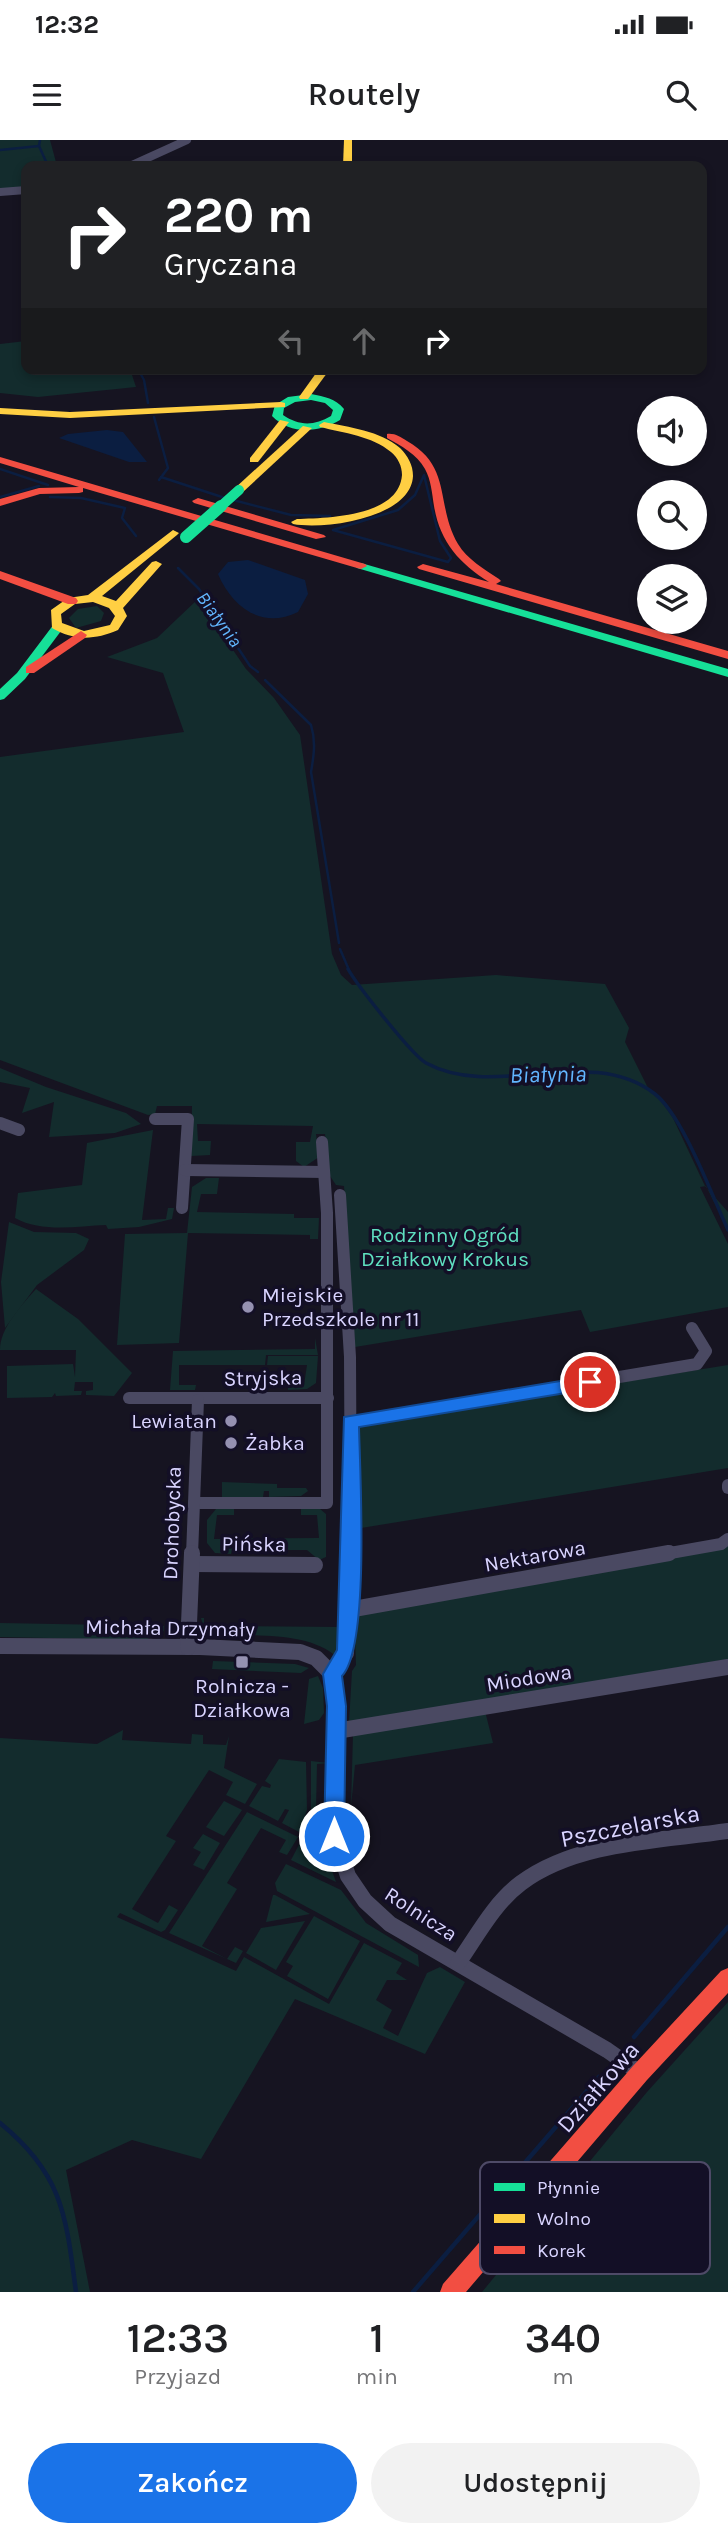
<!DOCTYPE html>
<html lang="pl">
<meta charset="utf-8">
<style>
body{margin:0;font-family:Karla,sans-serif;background:#f2f2f2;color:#202124;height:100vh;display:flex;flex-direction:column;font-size:26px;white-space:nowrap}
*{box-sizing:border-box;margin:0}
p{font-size:23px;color:#757577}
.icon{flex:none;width:38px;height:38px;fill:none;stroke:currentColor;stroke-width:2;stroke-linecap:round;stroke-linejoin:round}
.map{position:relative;height:2152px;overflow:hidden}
.panel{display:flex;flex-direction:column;background:#fff;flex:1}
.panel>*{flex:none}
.top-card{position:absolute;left:21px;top:21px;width:686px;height:214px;border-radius:14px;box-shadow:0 4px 10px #0003;background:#202124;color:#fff;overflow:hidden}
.fabs{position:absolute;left:637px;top:256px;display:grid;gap:14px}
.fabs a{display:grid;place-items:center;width:70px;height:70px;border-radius:50%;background:#fff;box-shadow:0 4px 10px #0003;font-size:35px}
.pin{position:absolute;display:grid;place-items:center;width:60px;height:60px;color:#fff;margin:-30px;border:4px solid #fff;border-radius:50%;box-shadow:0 2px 7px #0007}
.me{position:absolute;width:77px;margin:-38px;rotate:0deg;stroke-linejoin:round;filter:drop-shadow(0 0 5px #0008)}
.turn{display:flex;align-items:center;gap:24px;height:147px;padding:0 28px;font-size:32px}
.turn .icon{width:91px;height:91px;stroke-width:2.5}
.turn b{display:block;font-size:49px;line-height:60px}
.lanes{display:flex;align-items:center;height:66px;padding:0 28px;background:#0003;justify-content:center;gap:35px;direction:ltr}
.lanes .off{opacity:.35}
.eta{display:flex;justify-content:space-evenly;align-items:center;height:119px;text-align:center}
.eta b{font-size:42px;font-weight:600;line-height:49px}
.primary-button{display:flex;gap:14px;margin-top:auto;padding:14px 28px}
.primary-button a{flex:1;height:80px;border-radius:42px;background:#1a73e8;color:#fff;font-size:28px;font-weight:600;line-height:80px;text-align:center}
.primary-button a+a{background:#f2f2f2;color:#202124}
.status{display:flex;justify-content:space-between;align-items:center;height:49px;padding:0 35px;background:#fff;direction:ltr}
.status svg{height:19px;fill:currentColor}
header{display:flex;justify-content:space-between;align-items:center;height:91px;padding:0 28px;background:#fff;font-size:32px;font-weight:600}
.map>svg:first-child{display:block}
.green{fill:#132c2d}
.water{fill:#0b1e41}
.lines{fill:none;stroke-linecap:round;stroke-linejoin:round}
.stream-far2{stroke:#0b1e41;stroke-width:2.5}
.stream-far1{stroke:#0b1e41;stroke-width:3.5}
.stream{stroke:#0b1e41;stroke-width:4.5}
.street-far2{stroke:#4a4962;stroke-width:8}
.street-far1{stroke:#4a4962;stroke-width:12}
.street{stroke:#4a4962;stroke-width:16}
.fast{fill:#16e098;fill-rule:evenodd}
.slow{fill:#ffcf43;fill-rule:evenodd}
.jam{fill:#f24e42;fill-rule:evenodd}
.fast-bridge-far1{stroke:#16e098;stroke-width:10}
.fast-bridge{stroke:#16e098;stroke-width:12}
.route{fill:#1a73e8;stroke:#114b97;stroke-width:2}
.poi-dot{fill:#9591b1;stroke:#130f26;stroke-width:2.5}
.labels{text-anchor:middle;stroke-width:7;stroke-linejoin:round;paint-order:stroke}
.far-water-label{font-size:19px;font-style:italic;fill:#62b6ff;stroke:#130f26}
.park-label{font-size:21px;fill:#5fe0c0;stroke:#130f26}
.poi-label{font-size:21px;fill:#d9d4ff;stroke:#130f26;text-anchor:start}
.street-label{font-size:21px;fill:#d9d4ff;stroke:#130f26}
.water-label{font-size:23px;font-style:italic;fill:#62b6ff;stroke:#130f26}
.near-street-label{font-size:24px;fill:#d9d4ff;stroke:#130f26}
.key{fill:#130f26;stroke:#4e4a67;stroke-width:2}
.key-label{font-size:19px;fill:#d9d4ff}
</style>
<div class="status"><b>12:32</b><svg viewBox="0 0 49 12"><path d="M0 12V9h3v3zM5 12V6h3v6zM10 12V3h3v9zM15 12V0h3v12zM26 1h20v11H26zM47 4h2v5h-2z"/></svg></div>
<header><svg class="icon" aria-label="menu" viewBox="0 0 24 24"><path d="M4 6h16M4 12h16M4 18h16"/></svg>Routely<svg class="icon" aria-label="search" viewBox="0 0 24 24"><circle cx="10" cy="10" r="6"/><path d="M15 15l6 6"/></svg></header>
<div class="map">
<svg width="728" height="2152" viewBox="0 0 728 2152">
<rect width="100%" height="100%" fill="#161421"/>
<g class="green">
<path d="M0,0H50L57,26H26V48L0,50Z"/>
<path d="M26,201V229H130L136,247L38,257L0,253V204Z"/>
<path d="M198,459L246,529L274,558L300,595L332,814L341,835L352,845L496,835L605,844L629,888L625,902L649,950L657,955L673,978L705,1046L728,1072V1090L706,1046L700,1047L728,1104V1167L590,1192L581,1170L355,1207L344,1046L336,1045L328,1033L325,994H316L319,1017L304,1027L296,1021V1002H310L313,986L197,984L198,1001H211L210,1015L191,1016L192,966H157L155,974L148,975L0,920V617L184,592L163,533L107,517L157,498Z"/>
<path d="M97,466L104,473L101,481L76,488L69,478L78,469Z"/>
<path d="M0,928L46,947L126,973L141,984L115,993L49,997L54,962L22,973L30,948L0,942Z"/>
<path d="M153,990L142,1080L166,1079L168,1068H174L172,1079L139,1087L108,1089L106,1085C78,1086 42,1093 15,1078L18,1053L82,1045L87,1003Z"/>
<path d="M206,1038H219L217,1054H201L197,1072L294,1074V1078H319L318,1099H310V1095L188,1093L179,1203L117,1205L125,1094L187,1093L192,1047Z"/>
<path d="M9,1082L34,1092L76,1093L89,1099L84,1110L37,1145L5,1188L1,1142Z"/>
<path d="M36,1149L78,1179L132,1233L114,1256L86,1255V1251L93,1250V1242H75L74,1251H82L81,1255L56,1256L55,1253L52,1257L7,1258V1226L73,1224L75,1237L76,1210H0C0,1188 21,1166 36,1149Z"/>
<path d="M315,1198L318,1215H266L265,1225H179V1245H196L195,1250H170L173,1211L315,1209Z"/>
<path d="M268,1216H318L316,1243L307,1249L288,1250V1245H304L307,1225H267Z"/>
<path d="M728,1225V1328L355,1389L354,1344L358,1340V1332L354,1330L353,1285Z"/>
<path d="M222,1342L277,1344V1348H306L308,1351L301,1356L269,1357V1351H264L263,1357H222Z"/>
<path d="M216,1369H234V1375H217L214,1399L319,1398L317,1375H301V1369H320L326,1374V1417L319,1420L307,1410H232L231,1414L215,1413L207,1403V1380Z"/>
<path d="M728,1406V1519L349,1583L352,1531L356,1525L354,1472Z"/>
<path d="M339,1468H344L338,1518C308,1490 252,1497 213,1494L204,1489L201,1478H204V1486L339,1487Z"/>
<path d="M0,1483L164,1486V1491L145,1500L0,1497Z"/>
<path d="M213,1521L295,1524L309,1528L301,1533L212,1529Z"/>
<path d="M318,1536L323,1548L324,1573L319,1580L304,1584L309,1539Z"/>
<path d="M485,1571L493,1603L355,1625L351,1667L353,1594Z"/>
<path d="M123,1590L122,1600L191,1604L192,1594L203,1595V1604L226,1605L229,1596L224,1628L257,1644L245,1664L226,1655L233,1642L209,1630L166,1696L176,1701L132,1769L158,1783L169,1765L178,1770L165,1790L161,1792L120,1773L117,1777L236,1831L244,1817L329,1864L364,1803L402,1823L396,1833L407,1840H387L376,1860L392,1870L383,1888L398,1896L427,1833L440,1827L465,1842L425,1914L295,1859L201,2019L132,2000L66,2030L90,2152H0V1598L97,1604Z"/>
<path d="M279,1619L306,1622L307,1670L299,1692L282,1683L289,1670L285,1669L278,1681L249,1666L262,1646L270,1648L271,1645L265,1641Z"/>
<path d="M311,1621L328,1623L317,1624L316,1670L321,1671L322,1700L304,1693L311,1671Z"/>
<path d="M224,1661L242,1670L224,1696L206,1687Z"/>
<path d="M247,1672L298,1697L287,1715L279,1712L286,1700L261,1688L227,1743L237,1749L202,1806L227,1819L235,1807L243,1811L236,1823L169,1793Z"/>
<path d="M203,1694L220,1703L204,1730L193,1725L201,1712L193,1708Z"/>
<path d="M302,1699L323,1705L336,1742L291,1720Z"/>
<path d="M286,1724L341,1750L366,1783L418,1815L419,1827L277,1751L275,1743Z"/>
<path d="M273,1755H275L310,1774L266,1782Z"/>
<path d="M314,1776L360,1801L328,1859L287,1836L293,1826L286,1822Z"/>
<path d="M305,1781L276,1830L246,1813L261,1788Z"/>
<path d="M728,1862V2152H482L647,1952Z"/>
</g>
<g class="water">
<path d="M107,290L123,292L147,322H129L59,298L68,294Z"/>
<path d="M248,420L305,440L308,454L298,472C262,490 232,467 218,434L228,422Z"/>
</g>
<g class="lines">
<g class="stream-far2">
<path d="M40,0L39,6L48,26"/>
<path d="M0,10L39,6"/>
<path d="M138,229L144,240L148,263"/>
<path d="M154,277L168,328L159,340"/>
<path d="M0,329L48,345"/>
<path d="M424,335L440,401L451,418L448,422L333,390L398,370L415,355Z"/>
<path d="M161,337L225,358"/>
<path d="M0,357L39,346"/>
<path d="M50,357L81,358L125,368"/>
<path d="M233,360L291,375L330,376"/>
<path d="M125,368L122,378L136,396"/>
<path d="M178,428L199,449L250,526L258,532"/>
<path d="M265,540L311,585C316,601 314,615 311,632L339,803"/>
<path d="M340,809L349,830"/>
</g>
<path class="stream-far1" d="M348,829C357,845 412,915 426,923C496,961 589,903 655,954C683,976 712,1056 728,1090"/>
<g class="stream">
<path d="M634,1897L728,1787"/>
<path d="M0,1983C63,2034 66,2076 76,2152"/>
<path d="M413,2152L599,1937"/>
</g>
<g class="street-far2">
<path d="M130,26L187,0"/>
<path d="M0,52L26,50"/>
</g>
<g class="street-far1">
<path d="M155,979H188L182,1068"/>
<path d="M0,983L19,990"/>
<path d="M185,1030L324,1032"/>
<path d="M340,1055L350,1217L351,1415"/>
<path d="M129,1258H328"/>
<path d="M351,1282L697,1224L706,1211L692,1188"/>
<path d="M728,1345V1348"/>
<path d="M194,1363H327V1073L322,1002"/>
<path d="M192,1415L198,1260"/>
<path d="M659,1415L721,1404L728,1399"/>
</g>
<g class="street">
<path d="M192,1424L315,1425"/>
<path d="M348,1470L669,1413"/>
<path d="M0,1506L200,1507L300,1512L316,1518L334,1536L336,1552L334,1647L339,1708L348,1736L365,1761L390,1784L607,1910L640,1933"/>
<path d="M188,1507L192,1413"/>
<path d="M332,1534L346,1513L351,1413"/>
<path d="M336,1591L728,1527"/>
<path d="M458,1823C477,1796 494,1763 521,1743C577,1701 662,1701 728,1691"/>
</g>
<g class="fast">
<path d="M311,254C325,257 335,258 344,269L340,280C318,293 291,295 272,276L275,265L288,257ZM311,260L325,263L333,270L331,276C314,286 299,286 283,275L284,268L295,262Z"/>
<path d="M361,423L728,529V537L357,428L355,426Z"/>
<path d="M58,483L64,487L25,539L4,559L0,560V549L17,533L54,484Z"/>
</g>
<g class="slow">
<path d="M344,0H352V26H343Z"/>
<path d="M319,229H330L308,259H300L299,257Z"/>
<path d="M281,262L285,263V267L70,278L0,274V268L70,272Z"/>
<path d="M280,280L289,282L258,322H250V318Z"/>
<path d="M324,282C348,287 381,291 400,308C408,316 413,325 413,336C411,378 325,390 293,384L291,382L297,379C327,378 399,377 402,335C402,326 398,318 391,312C372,296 344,293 320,287L319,285Z"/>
<path d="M303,286L312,288L243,352H235V348Z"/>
<path d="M173,390L179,393L177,395L102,456L116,461L152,422L156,421L162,424L123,468L127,476L118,490C95,500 74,501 52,488L51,470L68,458L88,455ZM93,462L109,468L115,476L110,485L84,491L62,483L61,474L75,464Z"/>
</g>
<g class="jam">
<path d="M387,294C395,293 400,297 407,301C453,327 435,365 458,404C467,419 484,429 499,439L501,441L496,444L728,511V519L419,429L417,427L423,424L489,442C459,423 440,402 434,366C432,353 431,340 425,329C417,314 401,306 387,298Z"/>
<path d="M0,317L365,424L367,426L361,429L357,428L83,348V352L79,353L40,354L0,366V359L39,348L79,347L0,323Z"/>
<path d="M198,358L324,395L326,397L316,399L194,363L192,361Z"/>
<path d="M0,431L76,458L78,461L76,464H68L0,439Z"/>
<path d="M81,491L87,495L85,498L34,533H26V527Z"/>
<path d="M728,1828V1853L647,1940L466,2152H440L443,2144L633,1926L721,1831Z"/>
</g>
<path class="fast-bridge-far1" d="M219,368L239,350"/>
<path class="fast-bridge" d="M186,397L221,366"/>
</g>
<path class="route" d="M590,1236L599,1242L590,1249L359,1287C360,1335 370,1506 342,1536L346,1566L344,1696L341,1703L334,1705L327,1703L324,1696L327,1566L323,1534L337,1510L344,1277Z"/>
<g class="poi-dot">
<circle cx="248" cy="1167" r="7"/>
<circle cx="231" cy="1281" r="7"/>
<circle cx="231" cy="1303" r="7"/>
<rect x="235" y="1515" width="14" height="14" rx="3.5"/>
</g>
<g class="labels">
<g class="far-water-label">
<text transform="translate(220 479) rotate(54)" y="7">Białynia</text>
</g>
<g class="park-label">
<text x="445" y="1102">Rodzinny Ogród<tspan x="445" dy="24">Działkowy Krokus</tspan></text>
</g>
<g class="poi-label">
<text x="262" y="1162">Miejskie<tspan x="262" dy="24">Przedszkole nr 11</tspan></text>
<text x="217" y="1288" text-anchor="end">Lewiatan</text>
<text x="245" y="1310">Żabka</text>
<text x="242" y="1553" text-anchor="middle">Rolnicza -<tspan x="242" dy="24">Działkowa</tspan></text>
</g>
<g class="street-label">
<text transform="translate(263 1238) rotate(-1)" y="7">Stryjska</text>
<text transform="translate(172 1383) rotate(-88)" y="7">Drohobycka</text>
<text transform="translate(254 1404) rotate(1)" y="7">Pińska</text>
<text transform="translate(535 1416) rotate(-10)" y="7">Nektarowa</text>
<text transform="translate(170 1488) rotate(1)" y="7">Michała Drzymały</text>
<text transform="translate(529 1538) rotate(-9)" y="7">Miodowa</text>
<text transform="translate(421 1774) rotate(33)" y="7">Rolnicza</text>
</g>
<g class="water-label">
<text transform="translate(548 934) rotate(-1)" y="8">Białynia</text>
</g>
<g class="near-street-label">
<text transform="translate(630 1686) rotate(-11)" y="8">Pszczelarska</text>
<text transform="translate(598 1947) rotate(-49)" y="8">Działkowa</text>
</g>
</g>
<rect x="480" y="2022" width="230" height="112" rx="10" class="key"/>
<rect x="494" y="2043" width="31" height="8" fill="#16e098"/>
<rect x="494" y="2074" width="31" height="9" fill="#ffcf43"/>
<rect x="494" y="2106" width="31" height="8" fill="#f24e42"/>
<g class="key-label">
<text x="537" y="2054">Płynnie</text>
<text x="537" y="2085">Wolno</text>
<text x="537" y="2117">Korek</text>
</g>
</svg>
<div class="fabs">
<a><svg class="icon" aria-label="sound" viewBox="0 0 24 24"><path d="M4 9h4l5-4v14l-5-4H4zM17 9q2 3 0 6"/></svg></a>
<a><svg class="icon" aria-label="search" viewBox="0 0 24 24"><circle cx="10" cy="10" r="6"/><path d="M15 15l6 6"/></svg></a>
<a><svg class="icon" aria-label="layers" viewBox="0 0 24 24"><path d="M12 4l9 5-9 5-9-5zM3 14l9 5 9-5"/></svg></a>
</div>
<div class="pin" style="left:590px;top:1242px;background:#d93025"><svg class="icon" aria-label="arrive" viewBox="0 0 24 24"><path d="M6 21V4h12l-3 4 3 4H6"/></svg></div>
<svg class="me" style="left:334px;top:1696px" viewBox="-20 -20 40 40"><circle r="17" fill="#1a73e8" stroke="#fff" stroke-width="3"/><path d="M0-11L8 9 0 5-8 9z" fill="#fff"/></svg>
<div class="top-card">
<div class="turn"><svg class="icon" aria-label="right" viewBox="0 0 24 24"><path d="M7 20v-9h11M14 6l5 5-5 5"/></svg><div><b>220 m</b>Gryczana</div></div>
<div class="lanes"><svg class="icon off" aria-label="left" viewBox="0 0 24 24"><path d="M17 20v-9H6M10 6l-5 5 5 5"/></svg><svg class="icon off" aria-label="ahead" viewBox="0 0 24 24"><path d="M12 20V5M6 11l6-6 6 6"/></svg><svg class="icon" aria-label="right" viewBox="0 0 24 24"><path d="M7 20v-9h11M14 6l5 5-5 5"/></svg></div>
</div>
</div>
<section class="panel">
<div class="eta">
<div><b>12:33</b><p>Przyjazd</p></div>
<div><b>1</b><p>min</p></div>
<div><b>340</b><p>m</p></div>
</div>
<div class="primary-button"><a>Zakończ</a><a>Udostępnij</a></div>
</section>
